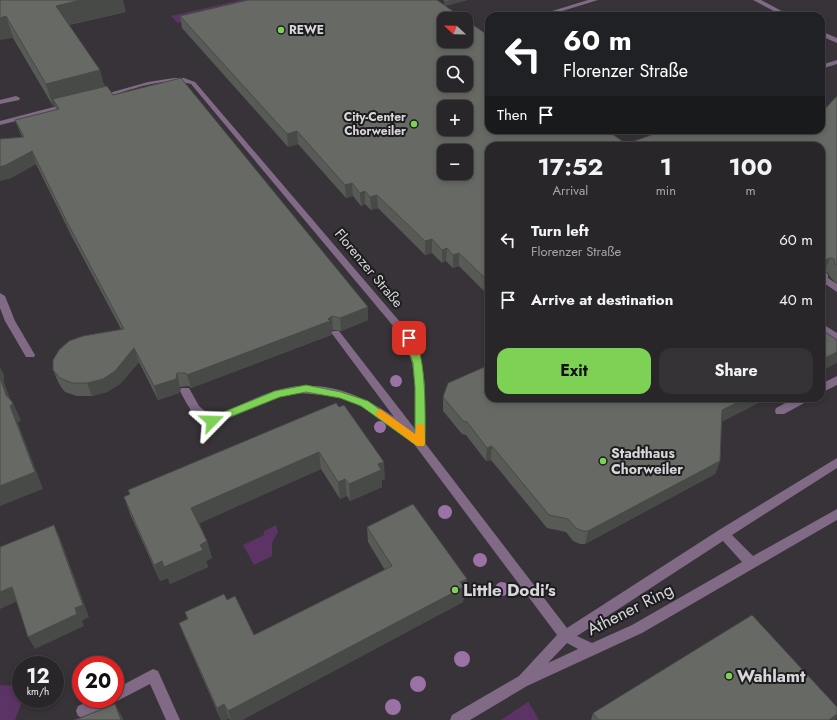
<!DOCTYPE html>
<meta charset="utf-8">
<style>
body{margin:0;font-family:Jost,sans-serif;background:#353236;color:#f1f3f6;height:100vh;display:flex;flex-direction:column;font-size:15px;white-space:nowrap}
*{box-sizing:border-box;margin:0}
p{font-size:13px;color:#a5a5a8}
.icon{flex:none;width:22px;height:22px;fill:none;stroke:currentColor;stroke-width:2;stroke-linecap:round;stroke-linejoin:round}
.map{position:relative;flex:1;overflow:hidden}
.sheet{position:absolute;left:485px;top:142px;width:340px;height:260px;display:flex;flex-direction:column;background:#29262a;border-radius:12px;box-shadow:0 2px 6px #0003,0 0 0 1px #454347}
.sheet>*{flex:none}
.hud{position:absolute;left:485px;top:12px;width:340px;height:122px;border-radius:12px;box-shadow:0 2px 6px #0003,0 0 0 1px #454347;background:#202124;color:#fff;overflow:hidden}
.needle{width:26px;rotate:292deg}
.tools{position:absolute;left:437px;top:12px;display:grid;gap:8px}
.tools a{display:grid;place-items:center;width:36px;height:36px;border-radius:8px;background:#29262a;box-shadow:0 2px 6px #0003,0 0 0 1px #454347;font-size:20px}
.speed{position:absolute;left:12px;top:656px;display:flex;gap:8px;font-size:20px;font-weight:700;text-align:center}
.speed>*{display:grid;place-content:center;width:52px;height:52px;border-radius:50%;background:#29262a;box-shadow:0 2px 6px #0003,0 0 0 1px #454347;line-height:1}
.speed small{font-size:10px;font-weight:400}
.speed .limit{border:6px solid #d22;background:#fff;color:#111}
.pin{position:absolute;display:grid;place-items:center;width:34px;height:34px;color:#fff;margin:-17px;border-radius:8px;box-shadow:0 2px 6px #0006}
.me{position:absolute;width:44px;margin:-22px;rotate:68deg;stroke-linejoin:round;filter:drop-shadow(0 0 3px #0008)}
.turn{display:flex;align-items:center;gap:14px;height:84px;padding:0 12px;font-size:18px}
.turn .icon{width:52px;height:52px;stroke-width:2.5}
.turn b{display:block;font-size:28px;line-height:34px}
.then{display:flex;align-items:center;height:38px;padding:0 12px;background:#0003;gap:8px;font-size:15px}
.eta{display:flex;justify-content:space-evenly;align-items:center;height:68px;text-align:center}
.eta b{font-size:24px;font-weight:700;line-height:28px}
.action{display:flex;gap:8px;margin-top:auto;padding:8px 12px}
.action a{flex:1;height:46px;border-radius:12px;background:#7dd154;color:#111;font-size:16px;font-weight:700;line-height:46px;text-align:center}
.action a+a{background:#353236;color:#f1f3f6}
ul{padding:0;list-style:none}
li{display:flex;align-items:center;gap:12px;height:60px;padding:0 12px}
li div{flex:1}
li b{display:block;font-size:15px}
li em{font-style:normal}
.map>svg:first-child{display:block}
.green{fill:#5b3365}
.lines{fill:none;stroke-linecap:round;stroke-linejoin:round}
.minor{fill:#806a86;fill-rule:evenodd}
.tree{fill:#9a72a5}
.wall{fill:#585a56}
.shaded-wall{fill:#474a46}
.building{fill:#666964;stroke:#474a46;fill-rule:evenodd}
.route{fill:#7dd154;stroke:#518837}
.slow{fill:#f59e0b}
.poi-dot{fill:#7dd154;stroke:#1d1c1e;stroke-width:1.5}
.labels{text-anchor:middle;stroke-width:4;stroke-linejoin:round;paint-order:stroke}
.far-poi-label{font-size:12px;font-weight:bold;fill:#d8d6d9;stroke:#1d1c1e;text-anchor:start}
.street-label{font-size:14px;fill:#d8d6d9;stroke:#1d1c1e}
.poi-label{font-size:14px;font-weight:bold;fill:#d8d6d9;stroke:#1d1c1e;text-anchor:start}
.near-poi-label{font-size:17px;font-weight:bold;fill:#d8d6d9;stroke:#1d1c1e;text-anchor:start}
.near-street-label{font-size:17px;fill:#d8d6d9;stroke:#1d1c1e}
</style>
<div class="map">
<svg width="837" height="720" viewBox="0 0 837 720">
<rect width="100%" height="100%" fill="#373338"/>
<g class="green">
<path d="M241,0H297L178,23L171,16Z"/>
<path d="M276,525L278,532L272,543V556L254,565L243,545L264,535V531Z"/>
<path d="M0,685L21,686V699H23L15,720H0Z"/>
<path d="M528,701L539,720H501L528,702Z"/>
</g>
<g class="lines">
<g class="minor">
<path d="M588,0H598L546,16H536Z"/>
<path d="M753,0H761L791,16H783Z"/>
<path d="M821,31L837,38V43L821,36Z"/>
<path d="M837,60V64L821,69V65Z"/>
<path d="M174,78H184L195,82L412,336L422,363L425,387V443L567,628L719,530L837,458V468L732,535L753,556L837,509V520L642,633L527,686L470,720H450L452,715L519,676L557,635L411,440L368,410L352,402L334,396L299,393L280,397L212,425C194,420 188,406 180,391L181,388H189L199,406L212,417C233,409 253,398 274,391C317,377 359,392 394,417L333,335L331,333L333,331H339L415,429V387L412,363L404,339L191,84C162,75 127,92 99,99L95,97L148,82ZM723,541L742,562L632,625L592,643L577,636ZM567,643L578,649L548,663Z"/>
<path d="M16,96L20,98L19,100L0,104V100Z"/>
<path d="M69,103L73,105L72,107L0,125V121Z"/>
<path d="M825,273L828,274V278L837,284V292L821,281V275Z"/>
<path d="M0,293L5,296L15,321L35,355L34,357H26L5,321L0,308Z"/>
<path d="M821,323L837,333V341L821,331Z"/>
<path d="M837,376V385L821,393V384Z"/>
<path d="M795,398H809L808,401L784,414H776L775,411L776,408Z"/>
<path d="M153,669L158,671L180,720H166L150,684L88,716L83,718L78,716L76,711L78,706L94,699H115V689Z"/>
</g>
</g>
<g class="tree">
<circle cx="396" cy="381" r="6"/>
<circle cx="380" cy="427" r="6"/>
<circle cx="445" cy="512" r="7"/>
<circle cx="480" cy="560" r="7"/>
<circle cx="502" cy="589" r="7"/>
<circle cx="462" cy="659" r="8"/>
<circle cx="418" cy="684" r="8"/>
<circle cx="393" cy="707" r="8"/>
</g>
<g class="wall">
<path d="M0,0L126,12L69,25L105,86L113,95L368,307V320L341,331L333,330L331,332V335L191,388L189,386L180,387L179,393L158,400L139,362L120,384L107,392L92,396H77L65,392L59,384L53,370L121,329L71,235L36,164L11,178L0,181V139L22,137L15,120L56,110L55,105L53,106L13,38Z"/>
<path d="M444,0H467L445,6L489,130L626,144L821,130L837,96V284L830,277L828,273L824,272L821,146H489V295H488L459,266L453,268L446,261L442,263L432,253L425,255L378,208L371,210L365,204L361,206L353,196L346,198L298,144L288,147L182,28L180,16L444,5Z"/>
<path d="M443,397L489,398H768L721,422L720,461L715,474L585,544H580L573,541L566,532L547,528L491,460L486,461L466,435L462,434L443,411Z"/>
<path d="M336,403L385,479L382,480V487L350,501L347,496L340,499L321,469L199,523L207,541L212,558L206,561L208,567L170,584L168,578L160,581L130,514L124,497Z"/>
<path d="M367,527L467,579L466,594L464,595L463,602L242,720H230L229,718L226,720H221L185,638L179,623L187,619L185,612L227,600L254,635L385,570L368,542Z"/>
<path d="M593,713L837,717L835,720H591Z"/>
</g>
<g class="shaded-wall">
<path d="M81,0H123L126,12L62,26L56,6Z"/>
<path d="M453,0H467L444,6V2Z"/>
<path d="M6,16L13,38L0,40V18Z"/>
<path d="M100,70L106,92L53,99L55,105L53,106L46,84Z"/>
<path d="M297,131L298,144L288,147L287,134Z"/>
<path d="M32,151L36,164L11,178L0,181V167Z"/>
<path d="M352,183L353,196L346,198L345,185Z"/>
<path d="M365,191V204L361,206L360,193Z"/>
<path d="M377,195L378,208L371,210L370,197Z"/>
<path d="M432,239V253L425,255V241Z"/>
<path d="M447,248L446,261L442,263V250Z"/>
<path d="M459,253V266L453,268V255Z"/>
<path d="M830,258L824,272L821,273V262Z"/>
<path d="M489,282V295H488Z"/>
<path d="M368,307V320L341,331L340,318Z"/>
<path d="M332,316L333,330L331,332V335L191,388L187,375L328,319Z"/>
<path d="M134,348L139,362L120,384L107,392L92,396L87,383Z"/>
<path d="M837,352V363L821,371V360Z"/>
<path d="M0,367L4,375V382L12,404L13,403L21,420L18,423L43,489L0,506V486L6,395L0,377Z"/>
<path d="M177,373L180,387L179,393L158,400L154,386Z"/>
<path d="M746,398H768L717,424L722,410Z"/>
<path d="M492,446L491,460L486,461L487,448Z"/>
<path d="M319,452L321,469L196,525L191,508Z"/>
<path d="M720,461L715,474L585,544L588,531Z"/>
<path d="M384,462L385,479L382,480V487L350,501L349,484L378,464Z"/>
<path d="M345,479L347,496L340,499L338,482Z"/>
<path d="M54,525L60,538L89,617L82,621L84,626L35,649L28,637Z"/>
<path d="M207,541L212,558L206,561L208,567L170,584L164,567L200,545Z"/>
<path d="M162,561L168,578L160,581L154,565Z"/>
<path d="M467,579L466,594L464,595L463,602L242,720H231L228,711Z"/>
<path d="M12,587L20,600L0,609V592Z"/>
<path d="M115,704L123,718V720H121Z"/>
<path d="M224,704L229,718L226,720H221L217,708Z"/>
<path d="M837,714V717L835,720H829Z"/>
</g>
<g class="building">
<path d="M0,0H81L56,6L100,70L46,84L6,16L0,18Z"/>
<path d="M248,0H437L464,19H444V41H466V20L489,36V130H607L626,144L665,130H821V113L837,96V265L835,264L834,259L830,258L821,262V146H489V282L459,253L453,255L447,248L442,250L432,239L425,241L377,195L370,197L365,191L360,193L352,183L345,185L297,131L287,134L180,16ZM444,63H466V85H444ZM444,107H466V129H444ZM444,151H466V173H444Z"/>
<path d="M444,0H453L444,2Z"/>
<path d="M181,78L368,307L340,318L332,316L328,319L330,321L187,375L186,373H177L176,379L154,386L134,348L115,371L103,379L87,383H72L60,378L53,370V360L59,350L69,341L83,336L124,329L67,222L32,151L6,165L0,167V139L24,137L15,120L59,109L53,99L107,86L113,95Z"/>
<path d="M821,329L837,340V352L821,360Z"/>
<path d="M489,365V398H746L722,410L720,461L588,531H583L576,528L568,519L549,515L492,446L487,448L467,422L463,421L443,397L448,383Z"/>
<path d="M0,377L6,395L13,403L10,406L35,472L0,486Z"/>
<path d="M336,403L339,407L344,405L384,462L378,464L381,470L349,484L345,479L338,482L319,452L191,508L207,541L200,545L203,550L164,567L162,561L154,565L124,497L130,494L128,490Z"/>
<path d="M413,504L467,579L460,582L464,587L228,711L224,704L217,708L179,623L188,619L185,612L224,594L227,600L235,596L254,635L392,566L367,527Z"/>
<path d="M54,525L83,605L75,608L77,614L28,637L12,587L0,592V547Z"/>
<path d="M752,615L837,707V714L829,720H598L593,713Z"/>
<path d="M115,704L121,720H74L80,718Z"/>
</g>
<path class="route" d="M409,335C428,341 425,426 425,443L424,446H417L361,406L340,398L306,392L280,397L212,424L207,421L209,418L275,391L306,385L341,392L368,401L415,435V387L413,363L404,338Z"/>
<path class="slow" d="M380,409L415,434L417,424H424L425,443L424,446H417L377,416L375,413Z"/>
<g class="poi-dot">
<circle cx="281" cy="30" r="4"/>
<circle cx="414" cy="124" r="4"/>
<circle cx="603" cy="461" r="4"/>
<circle cx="455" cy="590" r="4"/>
<circle cx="729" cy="676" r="4"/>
</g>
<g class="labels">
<g class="far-poi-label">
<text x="289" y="34">REWE</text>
<text x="406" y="121" text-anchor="end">City-Center<tspan x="406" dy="14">Chorweiler</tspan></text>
</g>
<g class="street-label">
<text transform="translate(369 268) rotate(50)" y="5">Florenzer Straße</text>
</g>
<g class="poi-label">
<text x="611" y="458">Stadthaus<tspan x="611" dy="16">Chorweiler</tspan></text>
</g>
<g class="near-poi-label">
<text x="463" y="596">Little Dodi's</text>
<text x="737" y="682">Wahlamt</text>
</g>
<g class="near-street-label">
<text transform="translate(630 609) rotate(-27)" y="6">Athener Ring</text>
</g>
</g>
</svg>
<div class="tools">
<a><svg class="needle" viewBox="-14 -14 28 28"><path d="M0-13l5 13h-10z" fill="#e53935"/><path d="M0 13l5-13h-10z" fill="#a5a5a8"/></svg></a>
<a><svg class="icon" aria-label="search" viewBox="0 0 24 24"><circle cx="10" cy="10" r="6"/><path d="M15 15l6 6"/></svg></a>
<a>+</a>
<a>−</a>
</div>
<div class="speed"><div>12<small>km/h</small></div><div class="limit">20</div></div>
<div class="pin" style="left:409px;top:338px;background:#d93025"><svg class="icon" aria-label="arrive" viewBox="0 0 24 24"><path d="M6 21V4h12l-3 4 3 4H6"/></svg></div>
<svg class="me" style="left:212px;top:421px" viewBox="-20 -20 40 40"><path d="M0-17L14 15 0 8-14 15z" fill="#7dd154" stroke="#fff" stroke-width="4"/></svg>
<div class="hud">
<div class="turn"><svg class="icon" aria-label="left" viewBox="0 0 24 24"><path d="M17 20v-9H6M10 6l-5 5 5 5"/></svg><div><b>60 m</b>Florenzer Straße</div></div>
<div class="then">Then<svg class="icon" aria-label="arrive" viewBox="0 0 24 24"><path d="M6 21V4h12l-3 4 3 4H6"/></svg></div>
</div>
<section class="sheet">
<div class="eta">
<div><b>17:52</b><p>Arrival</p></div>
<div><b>1</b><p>min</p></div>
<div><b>100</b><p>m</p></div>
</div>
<ul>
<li><svg class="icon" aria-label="left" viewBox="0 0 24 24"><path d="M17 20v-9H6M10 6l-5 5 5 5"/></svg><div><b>Turn left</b><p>Florenzer Straße</p></div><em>60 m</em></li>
<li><svg class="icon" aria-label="arrive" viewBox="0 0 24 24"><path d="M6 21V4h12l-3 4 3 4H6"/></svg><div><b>Arrive at destination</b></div><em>40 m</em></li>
</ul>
<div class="action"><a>Exit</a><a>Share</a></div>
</section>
</div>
